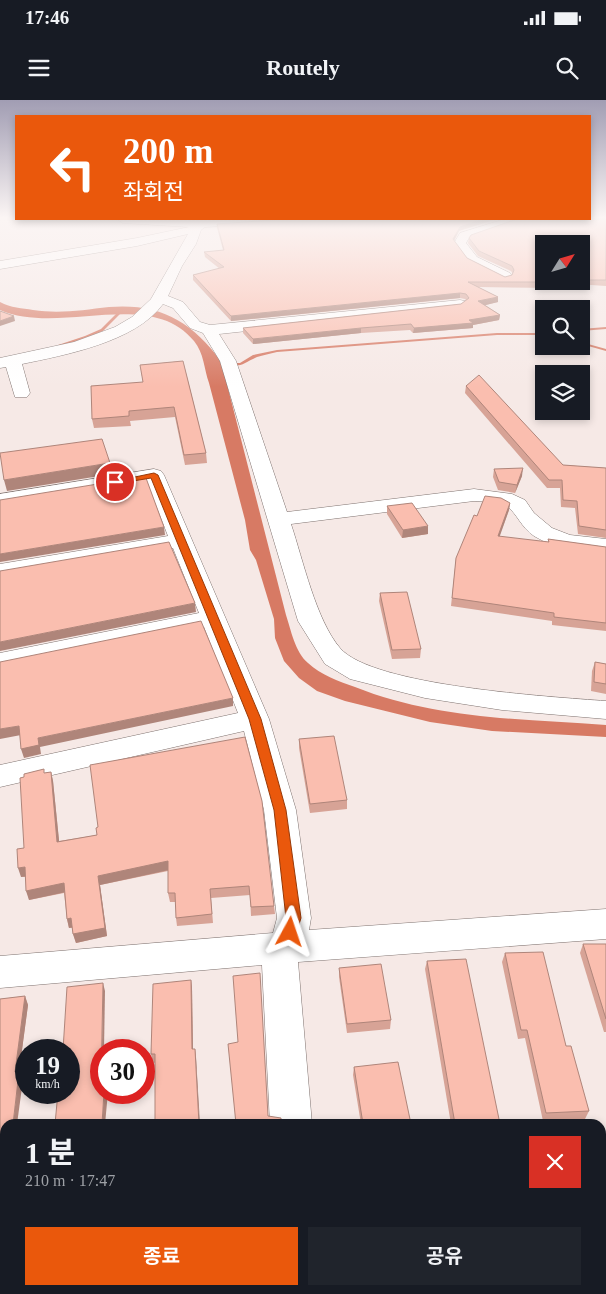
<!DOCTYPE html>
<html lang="ko">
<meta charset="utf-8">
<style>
body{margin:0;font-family:"Times New Roman","Noto Sans KR",serif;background:#20242c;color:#f1f3f6;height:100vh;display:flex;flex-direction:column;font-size:19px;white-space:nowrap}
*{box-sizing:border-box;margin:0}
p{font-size:16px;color:#9ea1a6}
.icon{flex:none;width:28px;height:28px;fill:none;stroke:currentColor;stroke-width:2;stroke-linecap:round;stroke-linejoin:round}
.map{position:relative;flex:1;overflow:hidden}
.details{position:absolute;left:0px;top:1019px;width:606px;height:176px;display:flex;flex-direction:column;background:#171b24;border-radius:15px 15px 0 0;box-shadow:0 2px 8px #0003}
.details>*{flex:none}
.top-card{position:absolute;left:15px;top:15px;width:576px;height:105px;border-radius:0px;box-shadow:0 2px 8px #0003;background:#ea580c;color:#fff;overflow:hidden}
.needle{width:32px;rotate:53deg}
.buttons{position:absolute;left:535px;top:135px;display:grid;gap:10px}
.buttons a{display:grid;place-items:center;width:55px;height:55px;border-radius:0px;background:#171b24;box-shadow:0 2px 8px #0003;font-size:25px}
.speed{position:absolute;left:15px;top:939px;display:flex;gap:10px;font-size:25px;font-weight:700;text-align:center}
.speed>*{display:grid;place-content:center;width:65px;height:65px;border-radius:50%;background:#171b24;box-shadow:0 2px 8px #0003;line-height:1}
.speed small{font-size:12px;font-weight:400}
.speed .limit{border:8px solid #d22;background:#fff;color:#111}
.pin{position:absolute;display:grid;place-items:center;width:42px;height:42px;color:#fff;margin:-21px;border:2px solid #fff;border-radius:50%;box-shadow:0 1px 5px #0007}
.me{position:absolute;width:55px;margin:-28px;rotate:5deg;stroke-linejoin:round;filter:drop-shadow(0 0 4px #0008)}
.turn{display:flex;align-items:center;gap:18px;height:105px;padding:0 25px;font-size:22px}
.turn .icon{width:65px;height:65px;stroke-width:2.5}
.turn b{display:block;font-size:35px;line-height:42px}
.round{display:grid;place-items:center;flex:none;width:52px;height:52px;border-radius:0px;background:#20242c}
.headline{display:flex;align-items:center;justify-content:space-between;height:85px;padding:0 25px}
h1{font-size:30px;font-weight:700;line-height:38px}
.primary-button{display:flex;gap:10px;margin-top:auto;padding:10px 25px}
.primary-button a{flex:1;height:58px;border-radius:0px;background:#ea580c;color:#fff;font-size:20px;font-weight:700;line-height:58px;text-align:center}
.primary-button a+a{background:#20242c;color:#f1f3f6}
.status{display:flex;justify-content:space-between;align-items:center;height:35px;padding:0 25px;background:#171b24;direction:ltr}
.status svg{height:14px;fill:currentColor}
header{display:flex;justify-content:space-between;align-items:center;height:65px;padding:0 25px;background:#171b24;font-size:22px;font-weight:700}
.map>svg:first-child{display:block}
.water{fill:#d77a64}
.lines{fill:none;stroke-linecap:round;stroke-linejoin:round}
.stream{fill:#d77a64;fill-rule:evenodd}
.minor-casing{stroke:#7f7370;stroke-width:1}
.minor{fill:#fff;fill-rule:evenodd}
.wall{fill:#d7a396;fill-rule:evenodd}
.shaded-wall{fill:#af857a}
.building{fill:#fabeaf;stroke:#af857a}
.route{fill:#ea580c;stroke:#983908}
</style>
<div class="status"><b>17:46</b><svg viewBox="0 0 49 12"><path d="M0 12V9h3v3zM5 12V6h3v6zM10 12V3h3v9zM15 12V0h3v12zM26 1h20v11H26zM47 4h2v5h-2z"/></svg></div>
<header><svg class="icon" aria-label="menu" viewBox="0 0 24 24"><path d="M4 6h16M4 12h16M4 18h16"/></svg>Routely<svg class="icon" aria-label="search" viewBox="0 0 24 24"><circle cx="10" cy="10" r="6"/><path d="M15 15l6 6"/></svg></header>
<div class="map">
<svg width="606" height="1194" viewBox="0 0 606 1194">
<rect width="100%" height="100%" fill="#f6e9e6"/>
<path class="water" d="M0,202C11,208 22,208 33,210C60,214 83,210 109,207C160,203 191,221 221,261L286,515C291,530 295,552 308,563C321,575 338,581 355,587C435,619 521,619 606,625V637L492,631L430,622L345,601L317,591L299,578L284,561L275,538L274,519L256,460L250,450L245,420L209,283C204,269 204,253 194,241C150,187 60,236 0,210Z"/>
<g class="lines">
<g class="stream">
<path d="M121,209L124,210L103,231L89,238L60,246L58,245L85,236L101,229Z"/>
<path d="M606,227V229L581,231V229Z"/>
<path d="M497,233H544V235H497L277,252C270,254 263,255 257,257C245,262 240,269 226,264L228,263H240L253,255L277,250Z"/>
<path d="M581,242L606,249V251L581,244Z"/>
</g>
<g class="minor-casing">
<g id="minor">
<path d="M117,119H290L284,123L205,127L201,130L196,144L182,166L168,196L183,202L200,222L210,225L460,200L465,201L467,204L460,208L219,234L236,261L287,412L474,389L512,394L525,400L534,413L552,428L570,435L606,439V453C582,451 555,449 534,436C521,427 517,414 508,407C499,401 484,402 474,401L291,424C303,460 316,520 340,548C372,586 552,597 606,601V619L502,610L425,598L350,579L325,564L298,521L220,261L203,233L190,228L173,208L163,204C136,242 65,255 22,264L30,293L27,297H15L6,267L0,268V258L74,242L115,227L132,217L151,199L188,134L137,146L0,169V161L137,138L189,127L123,123Z"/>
<path d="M505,119H525L469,138L466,143L477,157L510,173L512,176L510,179L505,180L468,162L454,143L460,133Z"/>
<path d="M154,369L161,371L164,375L269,619L296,710L311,818L309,830L606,809V839L298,862L312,1024H270L262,865L0,888V856L273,833L277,818L264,710L244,631L0,687V665L238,613L204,527L0,569V553L199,513L173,448L0,478V464L168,436L147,382L0,406V394Z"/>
<path d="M606,1063V1107L601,1108V1064Z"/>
<path d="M5,1122V1168L0,1169V1123Z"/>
</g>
</g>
<use href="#minor" class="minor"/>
</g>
<g class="wall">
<path d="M606,119V186L591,185H559L558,188L478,187L498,197V202L485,205L500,215L499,220L473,225V228L413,233L410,230L361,233L253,244L243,233V228L461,204L466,200L465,199L460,198L231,221L193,180V175L220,169L205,157L204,152L223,150L217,128V124L285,120L459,131L454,141L467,158L505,177L512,175L513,174L511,171L478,156L468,143L469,138ZM581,144V181H544Z"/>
<path d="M183,261L206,353L207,363L185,365L175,317L130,321L131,326L94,328L92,319L143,282L140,265Z"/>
<path d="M466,286L563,365L606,368V438L578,434L575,408L561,407L560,388H547L465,293Z"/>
<path d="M494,369L522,376L515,393L498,390L493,377Z"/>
<path d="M510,403L509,410L499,437L548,442V439L606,447V531L552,525V521L451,506L456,458L477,416Z"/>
<path d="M387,406L428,434L402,438L387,414Z"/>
<path d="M380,493L421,549L420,558L392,559L379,501Z"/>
<path d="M595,562L606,564V594L591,591L592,571Z"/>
<path d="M245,637L274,806L275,814L251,816L250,795L211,798L213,823L177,826L176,818V802H170L168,793V771L100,785L107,836L76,843L73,834L72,828H69L67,819L64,793L29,800L26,777H21L24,748L45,673L51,672L53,681L59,741L97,735L98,727Z"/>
<path d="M299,639L347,700V709L310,713L299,648Z"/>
<path d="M583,844H606V932H604L580,853Z"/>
<path d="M505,853L566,946L589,1011L585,1019L543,1021L525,938L518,939L502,862Z"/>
<path d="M427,861L500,1024H451L425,869Z"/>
<path d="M339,868L391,920L390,929L347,933L339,877Z"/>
<path d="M191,880L192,888L193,949H195L196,957L153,963L151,954Z"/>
<path d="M25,896L28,905L19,972L23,980L5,1024V1073H0V899Z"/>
<path d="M354,967L411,1024H361L353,975Z"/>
<path d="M601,1091L603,1101L606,1102V1193H600L599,1190H601Z"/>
<rect x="30" y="1190" width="61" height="4"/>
<path d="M401,1190H451L452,1194H402Z"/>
<path d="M498,1190H544L545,1191L543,1194H499Z"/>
</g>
<g class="shaded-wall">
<path d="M483,119H497L459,131L452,144L453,139L460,127Z"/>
<path d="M460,193V198L231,221V216Z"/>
<path d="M498,197V202L478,207V201Z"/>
<path d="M500,215L499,220L473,225V228L413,233L414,228Z"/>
<path d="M14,216L15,221L0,226V221Z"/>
<path d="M361,228V233L253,244V239Z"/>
<path d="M110,363L112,374L7,391L4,380Z"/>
<path d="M523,368L522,376L515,393L517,385Z"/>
<path d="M510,403L509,410L497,444L498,436Z"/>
<path d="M428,426V434L402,438L403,430Z"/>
<path d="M164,427L165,435L0,462V454Z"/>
<path d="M195,503L196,512L0,551V542Z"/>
<path d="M233,598V606L40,647L41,654L24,658L21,649L38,638Z"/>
<path d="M19,626L21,635L0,639V629Z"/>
<path d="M51,672L53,681L60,750L57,742Z"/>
<path d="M168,761L169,770L100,785L107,836L76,843L73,834L98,776Z"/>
<path d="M25,767L28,776L21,777L18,768Z"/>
<path d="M64,783L66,792L29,800L26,791Z"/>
<path d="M71,818L74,827L69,828L67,819Z"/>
<path d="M191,880L192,888L193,957L192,949Z"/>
<path d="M103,883L105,891L104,950H102Z"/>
<path d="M25,896L28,905L18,980L15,972Z"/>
<path d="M195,949L196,957L200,1024H199Z"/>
<path d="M19,972L23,980L17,1024H13Z"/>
<path d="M104,992H108L105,1024H102Z"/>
<rect x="87" y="1190" width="4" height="4"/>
</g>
<g class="building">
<path d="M286,119H483L460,127L453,139L467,158L505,177L512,175L514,170L512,166L479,151L469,138L471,135L517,119H606V180H581V144H544V181H558L559,182H468L498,197L478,201L500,215L469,220L473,223L414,228L411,224L361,228L253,239L243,228L461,204L469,198L466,194L460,193L231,216L193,175L224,167L204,152L224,150L217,124Z"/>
<path d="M0,211L14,216L0,221Z"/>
<path d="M183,261L206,353L184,355L174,307L129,311V316L92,319L91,286L143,282L140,265Z"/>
<path d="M479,275L563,365L606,368V430L579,426L577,401L563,400L562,380H549L466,286Z"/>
<path d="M102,339L110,363L4,380L0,353Z"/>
<path d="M523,368L517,385L499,382L494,369Z"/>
<path d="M146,378L164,427L0,454V400L116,381Z"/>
<path d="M485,396L501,398L510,403L498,436L549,442L548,439L606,447V523L554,517V513L452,498L456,458L474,415L477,416Z"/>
<path d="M412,403L428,426L403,430L387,406Z"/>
<path d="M169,442L195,503L0,542V471Z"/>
<path d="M407,492L421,549L392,550L380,493Z"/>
<path d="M201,521L233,598L38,638L39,645L21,649L19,626L0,629V562Z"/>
<path d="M595,562L606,564V584L594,582Z"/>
<path d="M334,636L347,700L310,704L299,639Z"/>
<path d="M245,637L262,701L274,806L251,807L249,786L210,789L212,814L176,818L175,793H168V761L98,776L105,828L73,834L71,818L67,819L64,783L26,791L25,767L18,768L17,749L24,748L20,678L24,677V674L44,669V673L51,672L57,742L97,735L96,728L98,727L90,665Z"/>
<path d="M583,844H606V919Z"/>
<path d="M543,852L566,946H571L589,1011L546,1013L527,930H521L505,853Z"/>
<path d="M466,859L500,1024H455L427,861Z"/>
<path d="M381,864L391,920L347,924L339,868Z"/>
<path d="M260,873L268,1016L281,1018V1024H236L228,944L238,942L233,876Z"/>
<path d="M191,880L192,949H195L199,1024H155V954H151L153,884Z"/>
<path d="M103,883L101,985V992H104L102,1024H55L58,992H69V950H63L67,887Z"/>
<path d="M25,896L15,972H19L13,1024H5V1065H0V899Z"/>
<path d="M398,962L411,1024H363L354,967Z"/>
<path d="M601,1091H603V1101L606,1102V1187H605L601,1173Z"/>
<path d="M30,1190H87V1194H41V1192L30,1193Z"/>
<path d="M254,1190H300L301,1194H254Z"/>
<path d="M404,1190H451L452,1194H405Z"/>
<path d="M502,1190H544L545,1191L516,1194H503Z"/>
</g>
<linearGradient id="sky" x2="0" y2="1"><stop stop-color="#a19db3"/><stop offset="0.41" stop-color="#fbf5f4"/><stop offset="1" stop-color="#fbf5f4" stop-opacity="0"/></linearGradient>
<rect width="606" height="287" fill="url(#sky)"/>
<path class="route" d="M154,373L158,375L261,619L286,710L301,818L295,837L290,838L285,837L283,832L286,818L274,710L249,619L151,378L115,384L111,382Z"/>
</svg>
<div class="buttons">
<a><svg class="needle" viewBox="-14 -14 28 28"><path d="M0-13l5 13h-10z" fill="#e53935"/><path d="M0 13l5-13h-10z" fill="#9ea1a6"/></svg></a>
<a><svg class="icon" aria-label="search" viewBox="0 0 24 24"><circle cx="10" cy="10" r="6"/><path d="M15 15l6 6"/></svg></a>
<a><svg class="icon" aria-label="layers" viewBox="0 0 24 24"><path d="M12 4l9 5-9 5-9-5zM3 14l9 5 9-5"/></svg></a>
</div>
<div class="speed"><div>19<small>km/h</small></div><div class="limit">30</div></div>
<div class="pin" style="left:115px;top:382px;background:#d93025"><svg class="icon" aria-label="arrive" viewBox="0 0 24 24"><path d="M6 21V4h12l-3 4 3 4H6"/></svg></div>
<svg class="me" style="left:290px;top:832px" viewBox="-20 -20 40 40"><path d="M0-17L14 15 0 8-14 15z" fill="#ea580c" stroke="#fff" stroke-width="4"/></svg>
<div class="top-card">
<div class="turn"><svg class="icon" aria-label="left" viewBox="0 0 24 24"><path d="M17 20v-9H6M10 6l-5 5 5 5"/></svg><div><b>200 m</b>좌회전</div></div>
</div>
<section class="details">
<div class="headline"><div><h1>1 분</h1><p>210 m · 17:47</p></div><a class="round" style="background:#d93025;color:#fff"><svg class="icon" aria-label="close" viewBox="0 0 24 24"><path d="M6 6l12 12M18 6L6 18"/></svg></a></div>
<div class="primary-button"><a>종료</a><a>공유</a></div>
</section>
</div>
